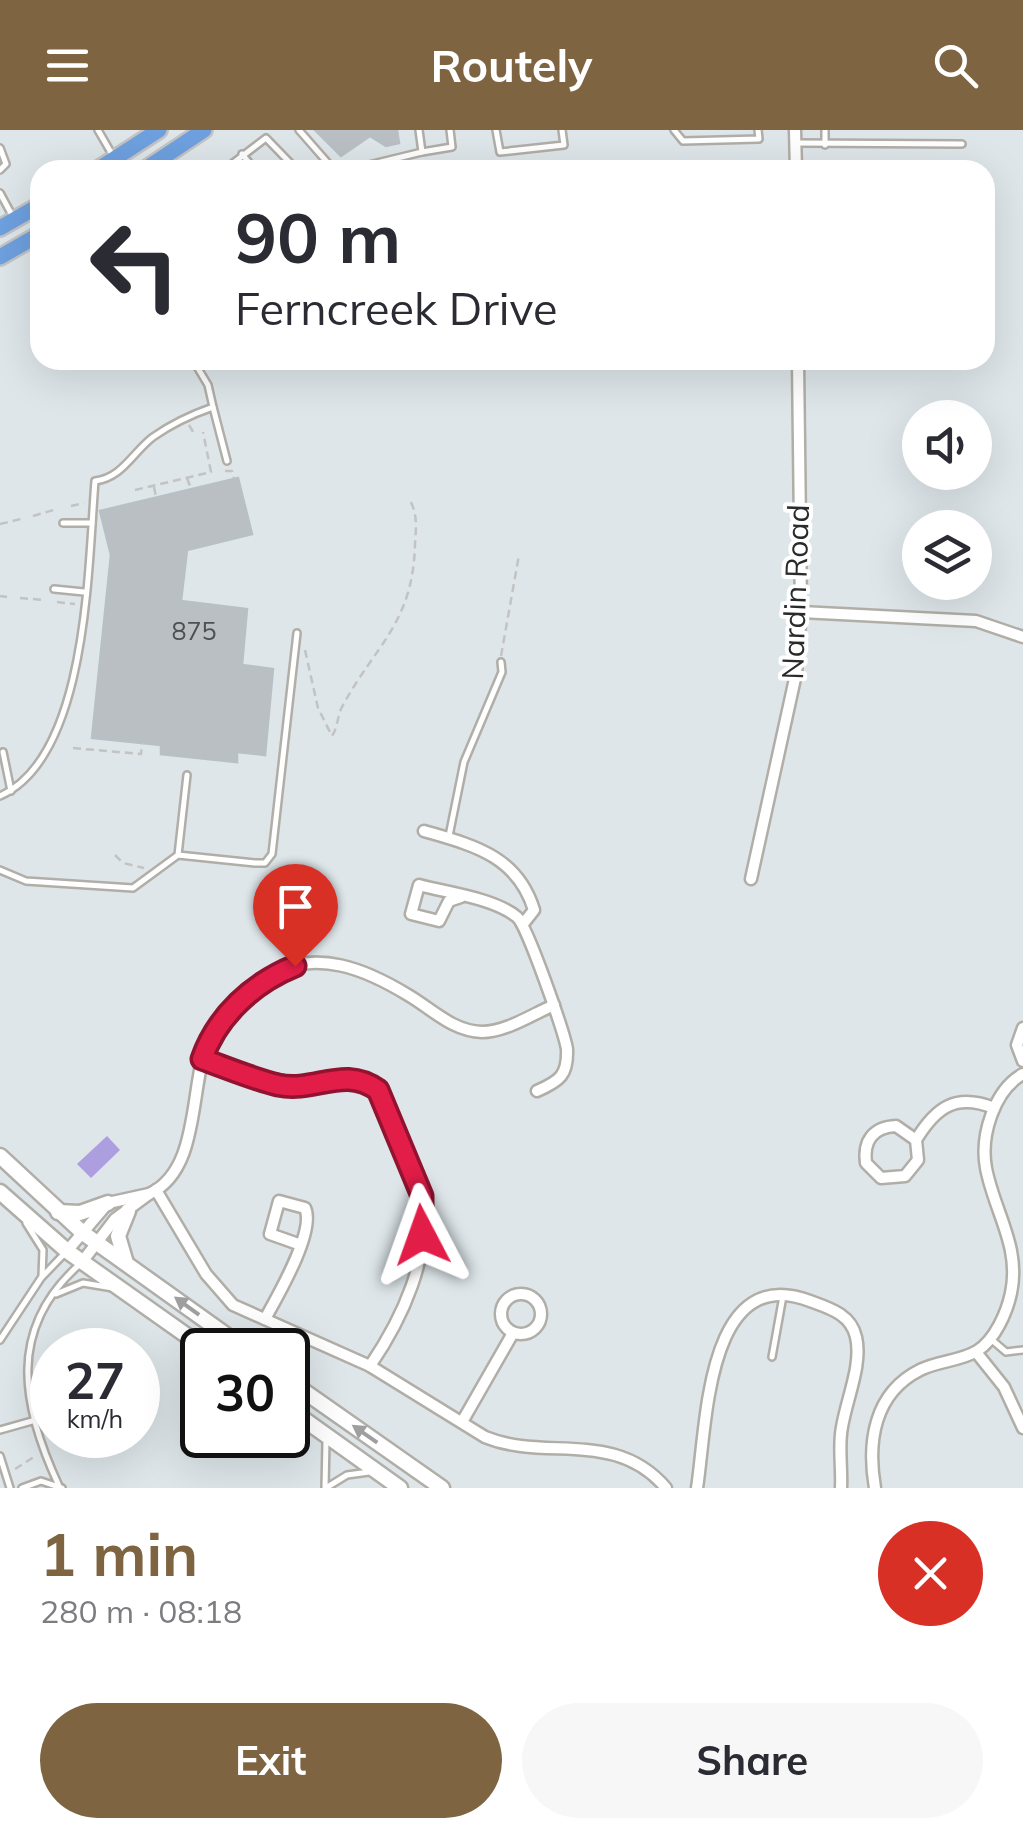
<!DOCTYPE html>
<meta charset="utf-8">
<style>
body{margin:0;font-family:Mulish,sans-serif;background:#f7f7f7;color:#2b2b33;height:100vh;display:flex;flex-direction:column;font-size:38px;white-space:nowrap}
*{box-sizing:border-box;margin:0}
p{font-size:32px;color:#7c7c81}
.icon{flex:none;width:55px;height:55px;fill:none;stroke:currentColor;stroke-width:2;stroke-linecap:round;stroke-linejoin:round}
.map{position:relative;height:1358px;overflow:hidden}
.panel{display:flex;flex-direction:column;background:#fff;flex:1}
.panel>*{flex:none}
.guide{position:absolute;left:30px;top:30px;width:965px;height:210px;border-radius:30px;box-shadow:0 10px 40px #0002;background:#fff;color:#2b2b33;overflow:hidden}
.fabs{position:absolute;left:902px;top:270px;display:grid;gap:20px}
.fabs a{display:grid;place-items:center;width:90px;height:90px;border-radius:50%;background:#fff;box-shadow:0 10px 40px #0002;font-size:50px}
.speed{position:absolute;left:30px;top:1198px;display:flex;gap:20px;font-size:50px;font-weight:700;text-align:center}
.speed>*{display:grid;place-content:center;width:130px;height:130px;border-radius:50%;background:#fff;box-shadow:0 10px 40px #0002;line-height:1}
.speed small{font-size:25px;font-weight:400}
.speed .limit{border:5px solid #111;border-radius:15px;background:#fff;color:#111}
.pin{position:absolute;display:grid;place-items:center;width:85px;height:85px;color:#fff;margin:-102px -42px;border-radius:50% 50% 50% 0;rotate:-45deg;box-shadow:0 0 10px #0007}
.pin .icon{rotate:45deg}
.me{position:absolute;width:110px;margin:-55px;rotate:356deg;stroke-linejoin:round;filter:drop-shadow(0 0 8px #0008)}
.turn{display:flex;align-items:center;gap:35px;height:210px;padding:0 40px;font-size:45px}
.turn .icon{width:130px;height:130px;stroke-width:2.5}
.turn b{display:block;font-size:70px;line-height:85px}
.round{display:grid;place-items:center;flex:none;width:105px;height:105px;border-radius:52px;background:#f7f7f7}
.summary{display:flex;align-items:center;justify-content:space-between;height:170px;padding:0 40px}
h1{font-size:60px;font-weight:700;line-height:75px;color:#7e6441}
.action{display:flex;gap:20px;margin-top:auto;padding:20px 40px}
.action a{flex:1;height:115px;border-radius:60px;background:#7e6441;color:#fff;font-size:40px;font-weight:700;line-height:115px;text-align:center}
.action a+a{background:#f7f7f7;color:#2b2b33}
header{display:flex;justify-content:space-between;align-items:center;height:130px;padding:0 40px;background:#7e6441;color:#fff;font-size:45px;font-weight:700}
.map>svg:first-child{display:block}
.pitch{fill:#ad9ee0}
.building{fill:#babfc3;stroke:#b8c0c6;stroke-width:2.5}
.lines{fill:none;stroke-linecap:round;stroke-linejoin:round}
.lane-casing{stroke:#b1aea8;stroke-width:10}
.street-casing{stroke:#b1aea8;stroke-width:15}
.secondary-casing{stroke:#b1aea8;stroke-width:19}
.primary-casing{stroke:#c3c3c3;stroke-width:20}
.path{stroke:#c3c3c3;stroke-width:2.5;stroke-dasharray:8 5;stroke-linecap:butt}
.lane{stroke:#fff;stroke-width:5}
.street{stroke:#fff;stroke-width:10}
.secondary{stroke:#fff;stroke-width:14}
.primary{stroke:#6ea0df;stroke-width:15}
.oneway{fill:#9f9f9f}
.route-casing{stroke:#92132f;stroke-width:25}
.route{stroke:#e11d48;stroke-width:18}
.labels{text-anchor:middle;stroke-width:8;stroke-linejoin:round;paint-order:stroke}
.number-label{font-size:25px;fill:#4e4f50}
.street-label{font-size:30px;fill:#2a2a2a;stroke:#fff}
</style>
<header><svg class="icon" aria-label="menu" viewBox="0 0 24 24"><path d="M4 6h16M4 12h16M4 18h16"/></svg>Routely<svg class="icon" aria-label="search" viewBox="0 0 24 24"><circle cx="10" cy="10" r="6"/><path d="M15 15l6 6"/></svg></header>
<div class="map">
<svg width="1023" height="1358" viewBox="0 0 1023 1358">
<rect width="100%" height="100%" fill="#dee6ea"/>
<path class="pitch" d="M107,1006L120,1020L91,1048L77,1034Z"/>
<g class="building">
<path d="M315,0H397L399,13L386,16L370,6L341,26Z"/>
<path d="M238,348L252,404L187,420L181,471L247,479L242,535L273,539L265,625L237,622V632L161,624V615L92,608L111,425L100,381Z"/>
</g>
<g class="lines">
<g class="lane-casing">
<g id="lane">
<path d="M98,0L113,26"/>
<path d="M299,0L334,40"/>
<path d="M496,0L500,22L564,15L562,0"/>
<path d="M674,0L683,11L759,9L758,0"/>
<path d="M798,13L962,14"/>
<path d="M825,15V0"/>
<path d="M0,18L6,34L0,40"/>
<path d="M422,22L452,17L450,0"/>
<path d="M242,24L255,40"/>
<path d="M224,40L266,8L297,40"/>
<path d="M348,40L422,22L419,0"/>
<path d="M0,63L13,87"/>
<path d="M213,277L227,331"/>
<path d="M63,393H92"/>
<path d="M54,459L84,462"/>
<path d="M3,622L11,661"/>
<path d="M0,666C88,627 88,436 95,351C122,348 133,322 153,307C170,295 193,284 213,277L208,255L193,230"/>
<path d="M449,706L464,632L502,542L501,532"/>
<path d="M178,725L255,733H265L272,724L297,503"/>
<path d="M0,740L26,751L133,758L178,725L187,645"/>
<path d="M26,1093L43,1120L42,1146"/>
<path d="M56,1164L83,1153L113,1158"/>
<path d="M0,1210L41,1148L65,1123"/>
<path d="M992,1210L1006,1222L1023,1220"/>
<path d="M772,1227L783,1166"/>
<path d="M0,1300L32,1291"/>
<path d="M0,1326L10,1358"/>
<path d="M59,1356C22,1277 6,1199 80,1134"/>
<path d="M22,1358L41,1351L62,1358"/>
<path d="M325,1358L326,1311"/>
<path d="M326,1358L347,1345L369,1342"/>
</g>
</g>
<g class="street-casing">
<g id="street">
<path d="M795,0L796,40"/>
<path d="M801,482L976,491L1023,507"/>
<path d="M424,701C472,715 517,725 534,780L523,794"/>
<path d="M751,749L796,544L801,482L798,230"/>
<path d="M461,767L449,771L439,791L411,784L419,755C448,763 494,768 517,787C527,795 564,902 567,919C568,945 560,951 537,961"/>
<path d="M1023,898L1017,915L1023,931"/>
<path d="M202,929L279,955H315L350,946L378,960L385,972C397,1002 417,1036 422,1067C432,1126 402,1189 370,1236"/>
<path d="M916,1010L896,996C873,997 863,1011 866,1033L881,1048L905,1046L918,1030L916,1010C936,977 956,963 994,978"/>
<path d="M156,1060L206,1144L233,1175L370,1236L485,1307C546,1332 615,1298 666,1358"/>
<path d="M149,1064C201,1040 189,957 208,912C219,887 248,859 271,845C316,818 367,840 408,865C432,879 452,901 482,902C506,902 533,884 554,875"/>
<path d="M67,1121L108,1073L149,1064L115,1089L82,1132"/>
<circle cx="521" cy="1184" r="20"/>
<path d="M265,1189C277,1167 316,1101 305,1078L279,1071L270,1104L301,1115"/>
<path d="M976,1222L1004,1257L1023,1298"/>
<path d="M462,1292L513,1203"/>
<path d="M697,1358C707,1294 706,1132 810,1171C829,1178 851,1184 856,1207C863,1237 844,1274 841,1304C839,1322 842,1340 841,1358"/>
<path d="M875,1358C867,1312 874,1263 920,1240C937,1231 961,1231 977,1221C995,1210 1007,1182 1011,1163C1021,1117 994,1081 986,1038C980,1006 994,960 1023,944"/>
</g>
</g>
<g class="secondary-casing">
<g id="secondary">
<path d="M0,1026L83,1103L247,1220"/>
<path d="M0,1062L67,1121L207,1220"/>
<path d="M58,1082L80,1083L108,1073"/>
<path d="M126,1133L118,1106L128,1081"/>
<path d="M288,1250L442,1358"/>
<path d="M288,1278L400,1358"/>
</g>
</g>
<g class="primary-casing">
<g id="primary">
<path d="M97,40L159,0"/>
<path d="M144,40L204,0"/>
<path d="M0,98L40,75"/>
<path d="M0,127L40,104"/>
</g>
</g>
<g class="path">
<path d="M189,295L195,305"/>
<path d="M225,341H232L234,349"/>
<path d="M187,348L191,359"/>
<path d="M154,357L156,367"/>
<path d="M135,360L211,342L203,302"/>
<path d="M71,376L84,373"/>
<path d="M33,386L57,379"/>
<path d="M0,394L21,389"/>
<path d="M0,466L7,467"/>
<path d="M20,468L45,470"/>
<path d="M57,472L75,474"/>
<path d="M305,520L318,578L332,606C338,597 337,587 342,577C375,515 413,494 415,414C416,398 418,383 409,369"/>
<path d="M501,526L519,425"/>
<path d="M73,618L141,624L142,613"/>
<path d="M115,725L123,733L144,738"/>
<path d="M15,1339L37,1325"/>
</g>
<use href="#lane" class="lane"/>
<use href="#street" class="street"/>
<use href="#secondary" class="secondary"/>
<use href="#primary" class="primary"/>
</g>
<defs><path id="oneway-solid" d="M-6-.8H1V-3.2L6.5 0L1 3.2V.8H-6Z" transform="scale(2.5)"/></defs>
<g class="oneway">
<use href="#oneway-solid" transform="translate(187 1176) rotate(-144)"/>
<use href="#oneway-solid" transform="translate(365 1304) rotate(-145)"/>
</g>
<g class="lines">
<g class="route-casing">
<path id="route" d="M295,836C253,853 217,886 202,929C227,938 253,949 278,955C316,963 343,935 378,960L422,1066V1105"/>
</g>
<use href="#route" class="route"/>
</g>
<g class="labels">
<g class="number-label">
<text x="194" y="510">875</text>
</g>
<g class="street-label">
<text transform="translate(796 462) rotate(-88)" y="10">Nardin Road</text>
</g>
</g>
</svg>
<div class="fabs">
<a><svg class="icon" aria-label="sound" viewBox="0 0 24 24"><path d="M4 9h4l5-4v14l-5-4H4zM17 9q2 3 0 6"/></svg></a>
<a><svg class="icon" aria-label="layers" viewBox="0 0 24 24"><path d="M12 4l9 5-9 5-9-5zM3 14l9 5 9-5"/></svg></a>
</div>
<div class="speed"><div>27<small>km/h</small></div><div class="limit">30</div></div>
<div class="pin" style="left:295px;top:836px;background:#d93025"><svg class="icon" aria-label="arrive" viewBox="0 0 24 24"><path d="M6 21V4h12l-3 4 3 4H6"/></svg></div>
<svg class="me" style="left:422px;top:1105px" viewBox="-20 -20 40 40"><path d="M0-17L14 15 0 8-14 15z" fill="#e11d48" stroke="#fff" stroke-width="4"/></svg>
<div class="guide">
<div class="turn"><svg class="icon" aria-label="left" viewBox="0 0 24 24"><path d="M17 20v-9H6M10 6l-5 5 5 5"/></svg><div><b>90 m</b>Ferncreek Drive</div></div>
</div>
</div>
<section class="panel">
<div class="summary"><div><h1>1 min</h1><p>280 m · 08:18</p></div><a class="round" style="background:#d93025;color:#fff"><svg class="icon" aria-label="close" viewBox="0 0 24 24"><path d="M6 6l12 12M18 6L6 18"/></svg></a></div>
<div class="action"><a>Exit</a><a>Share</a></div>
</section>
